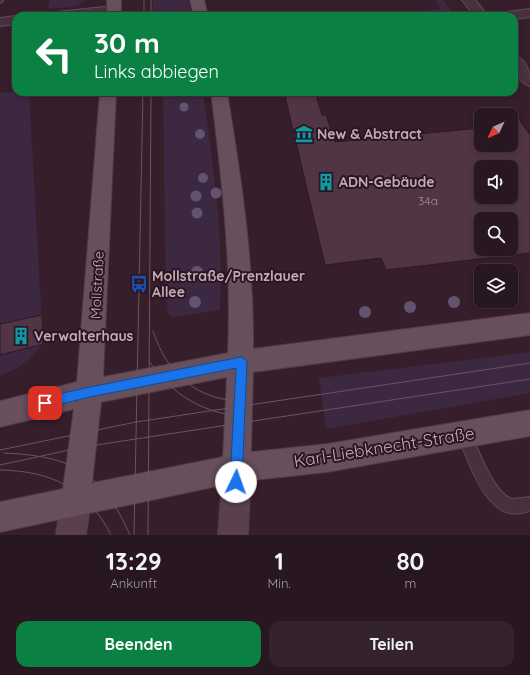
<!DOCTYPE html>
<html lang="de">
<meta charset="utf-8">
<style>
body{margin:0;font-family:Quicksand,sans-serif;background:#34232d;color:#f1f3f6;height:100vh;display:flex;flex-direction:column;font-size:15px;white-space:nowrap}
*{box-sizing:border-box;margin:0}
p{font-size:13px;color:#a59fa5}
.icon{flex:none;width:22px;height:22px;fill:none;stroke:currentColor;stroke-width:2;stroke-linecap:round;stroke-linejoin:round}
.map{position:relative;height:535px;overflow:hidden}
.details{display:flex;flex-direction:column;background:#281620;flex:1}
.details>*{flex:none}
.hud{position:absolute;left:12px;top:12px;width:506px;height:84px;border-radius:12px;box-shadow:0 2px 6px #0003,0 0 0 1px #44353e;background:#0b8043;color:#fff;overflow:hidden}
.needle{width:26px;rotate:226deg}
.buttons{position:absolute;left:474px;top:108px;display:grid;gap:8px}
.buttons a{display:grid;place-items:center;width:44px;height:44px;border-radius:8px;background:#281620;box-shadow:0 2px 6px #0003,0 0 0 1px #44353e;font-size:20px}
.pin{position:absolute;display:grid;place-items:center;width:34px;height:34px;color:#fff;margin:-17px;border-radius:8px;box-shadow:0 2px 6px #0006}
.me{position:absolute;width:44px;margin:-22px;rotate:3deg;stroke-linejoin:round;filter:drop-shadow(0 0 3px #0008)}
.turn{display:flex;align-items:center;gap:14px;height:84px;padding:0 16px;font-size:18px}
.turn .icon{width:52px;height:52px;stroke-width:2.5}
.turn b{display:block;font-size:28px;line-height:34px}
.eta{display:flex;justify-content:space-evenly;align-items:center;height:68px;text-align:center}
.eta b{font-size:24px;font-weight:700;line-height:28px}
.cta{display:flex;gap:8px;margin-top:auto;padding:8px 16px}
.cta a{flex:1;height:46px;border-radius:12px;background:#0b8043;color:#fff;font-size:16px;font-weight:700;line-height:46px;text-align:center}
.cta a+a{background:#34232d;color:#f1f3f6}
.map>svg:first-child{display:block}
.green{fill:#3d2842}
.building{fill:#523545;stroke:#2d1923;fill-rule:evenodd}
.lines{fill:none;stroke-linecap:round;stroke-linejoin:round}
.service-casing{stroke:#624c57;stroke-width:2}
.minor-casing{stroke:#624c57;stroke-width:2}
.secondary-casing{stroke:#503b45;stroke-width:2}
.primary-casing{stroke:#503b45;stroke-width:2}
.service{fill:#46313c;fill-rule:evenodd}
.minor{fill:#46313c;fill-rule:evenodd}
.secondary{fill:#5a3f4c;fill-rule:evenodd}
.primary{fill:#674f5c;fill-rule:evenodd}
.tram{stroke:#6e5361;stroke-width:1}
.tree{fill:#625470}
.route{fill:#1a73e8;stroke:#114b97}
.labels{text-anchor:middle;stroke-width:4;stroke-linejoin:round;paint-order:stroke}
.number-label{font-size:12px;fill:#a88e9a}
.poi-label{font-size:14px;font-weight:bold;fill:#c4abb7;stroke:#2a1721;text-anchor:start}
.street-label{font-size:14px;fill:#c4abb7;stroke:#2a1721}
.near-street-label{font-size:17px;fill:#c4abb7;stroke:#2a1721}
</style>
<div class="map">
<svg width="530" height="535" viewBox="0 0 530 535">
<rect width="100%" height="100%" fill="#361e2b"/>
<g class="green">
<path d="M50,0H86L76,6L48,9Z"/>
<path d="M153,0H188L193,16H153Z"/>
<path d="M435,0H443L455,16H349L441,9Z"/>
<path d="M16,91L29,92L43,344C30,358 19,371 0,375V93Z"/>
<path d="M163,92H203C213,164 224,237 220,310L172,317L168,313L166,297Z"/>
<path d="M530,352V393L326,429L319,378Z"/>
</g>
<g class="building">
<path d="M284,92H315L322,115H326L335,142L481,128V145H511V115H482L480,112L512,109L530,135V253L386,270L381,258L325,265ZM481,167H511V197H481ZM481,219H511V249H481Z"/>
<path d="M42,315L43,344L0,355V324Z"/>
</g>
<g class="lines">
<g class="service-casing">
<g id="service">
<path d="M0,0H3V1L0,3Z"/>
<path d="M465,428L470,430C476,446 495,496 513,499L530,497V511C523,513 516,515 509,513C482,506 467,458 458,435L460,430Z"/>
</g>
</g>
<g class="minor-casing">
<g id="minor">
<path d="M462,0H475L488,16H474Z"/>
<path d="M114,6L119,7L121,10L119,13L95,16H49L51,13L56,12Z"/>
<path d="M530,9V17L514,19V16H497L499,13Z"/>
<path d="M16,16V24L0,26V18Z"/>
<path d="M514,56C528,59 530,74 530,86C516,82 514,68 514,56Z"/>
</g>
</g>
<g class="secondary-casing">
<g id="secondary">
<path d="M237,454L247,458L251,468L248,535H218L223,468L227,458Z"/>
<path d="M76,485L86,490L91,500L86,535H56L61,500L66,490Z"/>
</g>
</g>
<g class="primary-casing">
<g id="primary">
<rect x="107" y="0" width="14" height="16"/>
<path d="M190,0H204L208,16H194Z"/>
<path d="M100,92H116L103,377L228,353C232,265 222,179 211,92H227C241,177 254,262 253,349L530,313V335L253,372L251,452L327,444L530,410V436L327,472L237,482L0,532V502L63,489L74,409L0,427V401L77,382ZM227,377L223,457L92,483L101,402Z"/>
</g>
</g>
<use href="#service" class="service"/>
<use href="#minor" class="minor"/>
<use href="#secondary" class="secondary"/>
<use href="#primary" class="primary"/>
<g class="tram">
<path d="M144,0V16"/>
<path d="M151,0V16"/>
<path d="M153,331C168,376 196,399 244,402"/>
<path d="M149,361C173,396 204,414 247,417"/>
<path d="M0,450L136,422L530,363"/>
<path d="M4,453C72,456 102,472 130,535"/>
<path d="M0,465L83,447L530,379"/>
<path d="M0,470C52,471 87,488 111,535"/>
<path d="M134,535L143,92"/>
<path d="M148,535L151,92"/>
</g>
</g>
<g class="tree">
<circle cx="184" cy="107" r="4.5"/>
<circle cx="200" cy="134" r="5"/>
<circle cx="203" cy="178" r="5"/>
<circle cx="216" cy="193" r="5.5"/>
<circle cx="196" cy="196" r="5.5"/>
<circle cx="197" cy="213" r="5.5"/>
<circle cx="197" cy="272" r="6"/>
<circle cx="195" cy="302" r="6"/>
<circle cx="454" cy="302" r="6"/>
<circle cx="410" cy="307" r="6"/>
<circle cx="365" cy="312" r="6"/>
</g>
<path class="route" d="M241,357L245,359L247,362L242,482L240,486L236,488L232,486L230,482L236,368L90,397L45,408L41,407L39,403L41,399L45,397L90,387Z"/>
<defs>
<g id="museum-bare" transform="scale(1.38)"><path d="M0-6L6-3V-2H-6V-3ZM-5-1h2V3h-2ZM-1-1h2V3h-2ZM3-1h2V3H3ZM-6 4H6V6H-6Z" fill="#0f9aa8" stroke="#2a1721" stroke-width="2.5" paint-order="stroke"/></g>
<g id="building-bare" transform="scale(1.38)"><path d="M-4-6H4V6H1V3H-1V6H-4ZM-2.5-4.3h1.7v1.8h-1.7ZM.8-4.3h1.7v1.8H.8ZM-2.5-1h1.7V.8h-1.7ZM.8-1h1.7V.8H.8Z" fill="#0f9aa8" stroke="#2a1721" stroke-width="2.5" paint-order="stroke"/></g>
<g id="bus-bare" transform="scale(1.38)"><path d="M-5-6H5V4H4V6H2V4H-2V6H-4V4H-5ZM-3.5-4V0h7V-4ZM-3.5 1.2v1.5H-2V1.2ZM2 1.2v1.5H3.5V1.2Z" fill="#1a4fb4" stroke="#2a1721" stroke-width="2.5" paint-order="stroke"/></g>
</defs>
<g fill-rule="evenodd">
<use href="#museum-bare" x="304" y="134"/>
<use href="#building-bare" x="326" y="182"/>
<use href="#bus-bare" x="139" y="284"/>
<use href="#building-bare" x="21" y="336"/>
</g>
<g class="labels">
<g class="number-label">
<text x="428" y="205">34a</text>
</g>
<g class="poi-label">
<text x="317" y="139">New &amp; Abstract</text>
<text x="339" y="187">ADN-Gebäude</text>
<text x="152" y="281">Mollstraße/Prenzlauer<tspan x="152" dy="16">Allee</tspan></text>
<text x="34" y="341">Verwalterhaus</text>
</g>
<g class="street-label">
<text transform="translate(97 285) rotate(-87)" y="5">Mollstraße</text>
</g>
<g class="near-street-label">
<text transform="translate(384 447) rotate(-9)" y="6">Karl-Liebknecht-Straße</text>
</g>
</g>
</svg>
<div class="buttons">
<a><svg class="needle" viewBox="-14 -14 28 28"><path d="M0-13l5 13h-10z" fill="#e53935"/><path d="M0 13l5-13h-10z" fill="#a59fa5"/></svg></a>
<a><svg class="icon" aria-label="sound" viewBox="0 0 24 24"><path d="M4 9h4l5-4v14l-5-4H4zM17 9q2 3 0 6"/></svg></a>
<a><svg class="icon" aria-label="search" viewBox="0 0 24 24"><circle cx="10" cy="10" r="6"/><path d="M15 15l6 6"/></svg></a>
<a><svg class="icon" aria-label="layers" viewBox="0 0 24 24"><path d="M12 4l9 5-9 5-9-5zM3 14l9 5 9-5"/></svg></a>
</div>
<div class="pin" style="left:45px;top:403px;background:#d93025"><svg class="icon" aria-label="arrive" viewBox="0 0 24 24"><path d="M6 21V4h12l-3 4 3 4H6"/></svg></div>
<svg class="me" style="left:236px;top:482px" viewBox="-20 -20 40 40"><circle r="19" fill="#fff"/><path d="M0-13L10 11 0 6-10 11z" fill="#1a73e8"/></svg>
<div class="hud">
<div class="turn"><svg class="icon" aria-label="left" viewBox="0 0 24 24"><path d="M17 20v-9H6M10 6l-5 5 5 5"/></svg><div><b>30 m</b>Links abbiegen</div></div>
</div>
</div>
<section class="details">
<div class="eta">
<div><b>13:29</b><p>Ankunft</p></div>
<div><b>1</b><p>Min.</p></div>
<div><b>80</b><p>m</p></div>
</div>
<div class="cta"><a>Beenden</a><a>Teilen</a></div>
</section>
